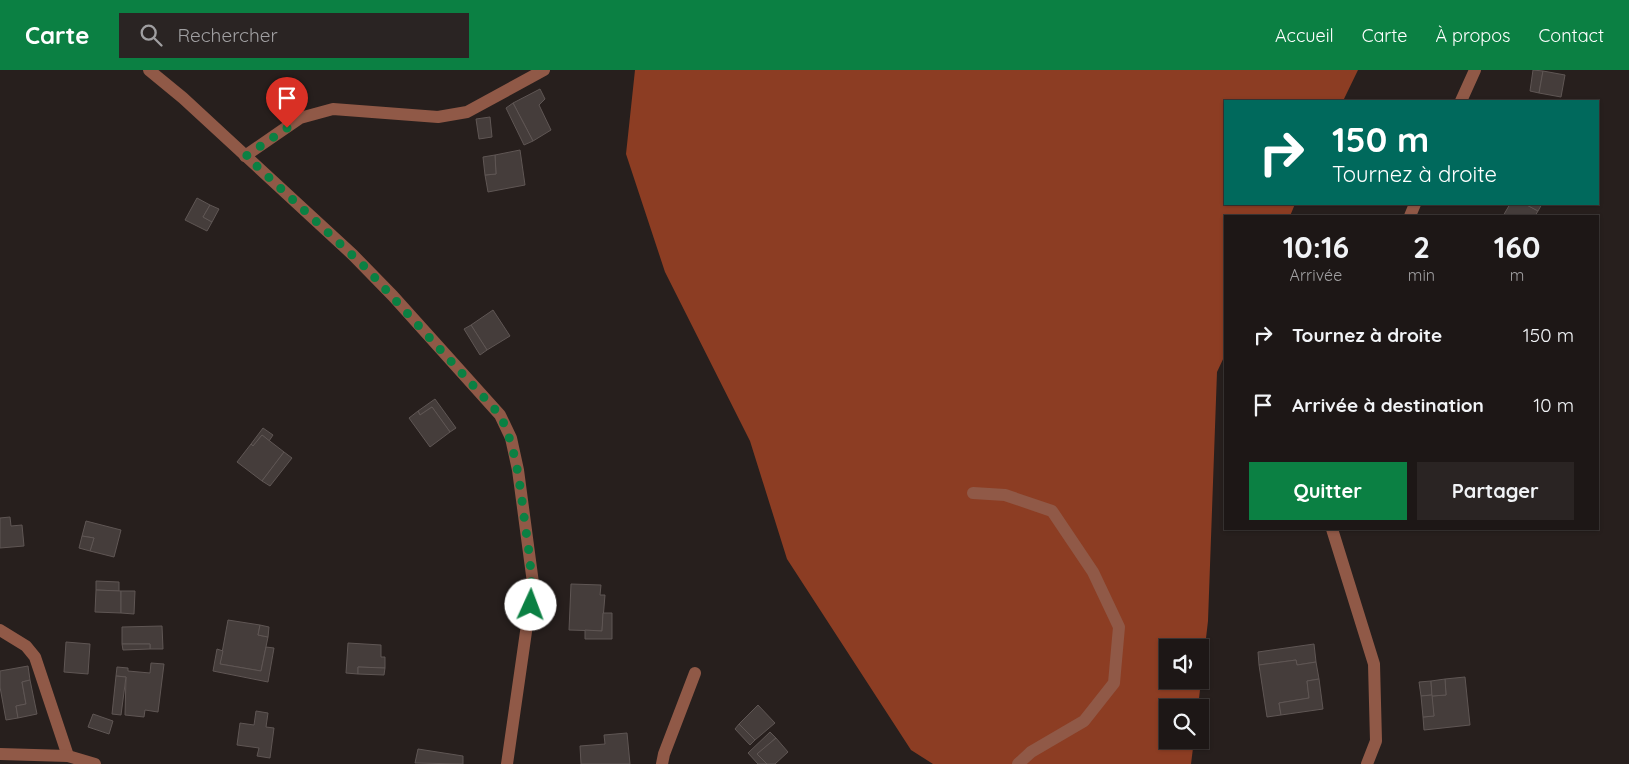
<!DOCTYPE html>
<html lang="fr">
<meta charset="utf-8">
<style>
body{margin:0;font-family:Quicksand,sans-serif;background:#2a2423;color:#f1f3f6;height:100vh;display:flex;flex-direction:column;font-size:19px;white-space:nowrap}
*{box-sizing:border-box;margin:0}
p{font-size:16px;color:#a09fa1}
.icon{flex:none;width:28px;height:28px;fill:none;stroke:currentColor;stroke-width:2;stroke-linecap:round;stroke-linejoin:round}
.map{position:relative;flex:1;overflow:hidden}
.panel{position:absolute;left:1224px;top:145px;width:375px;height:315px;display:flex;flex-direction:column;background:#1d1716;border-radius:0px;box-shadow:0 1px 4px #0004,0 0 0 1px #3b3635}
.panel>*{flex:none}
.hud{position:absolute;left:1224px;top:30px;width:375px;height:105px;border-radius:0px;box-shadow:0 1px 4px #0004,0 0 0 1px #3b3635;background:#00695c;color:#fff;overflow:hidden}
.controls{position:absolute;left:1159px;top:569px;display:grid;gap:10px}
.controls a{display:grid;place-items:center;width:50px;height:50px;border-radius:0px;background:#1d1716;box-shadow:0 1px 4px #0004,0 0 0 1px #3b3635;font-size:25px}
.pin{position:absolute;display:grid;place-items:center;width:42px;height:42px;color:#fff;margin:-51px -21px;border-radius:50% 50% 50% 0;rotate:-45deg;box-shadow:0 0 5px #0007}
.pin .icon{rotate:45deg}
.me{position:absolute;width:55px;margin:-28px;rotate:2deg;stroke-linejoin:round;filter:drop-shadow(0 0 4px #0008)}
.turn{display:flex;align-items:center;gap:18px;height:105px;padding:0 25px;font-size:22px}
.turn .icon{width:65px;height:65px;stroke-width:2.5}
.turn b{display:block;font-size:35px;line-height:42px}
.eta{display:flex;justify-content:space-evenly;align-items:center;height:85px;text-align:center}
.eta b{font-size:30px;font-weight:700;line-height:35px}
.primary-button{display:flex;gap:10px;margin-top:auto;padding:10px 25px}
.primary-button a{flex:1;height:58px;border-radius:0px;background:#0b8043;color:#fff;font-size:20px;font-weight:700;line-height:58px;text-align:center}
.primary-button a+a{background:#2a2423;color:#f1f3f6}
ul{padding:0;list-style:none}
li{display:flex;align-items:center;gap:15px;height:70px;padding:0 25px}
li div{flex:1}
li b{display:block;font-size:19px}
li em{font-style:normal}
header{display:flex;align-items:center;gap:30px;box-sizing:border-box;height:70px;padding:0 25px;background:#0b8043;color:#fff}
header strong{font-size:24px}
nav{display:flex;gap:28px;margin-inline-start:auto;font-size:18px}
.search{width:350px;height:45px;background:#2a2423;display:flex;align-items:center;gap:12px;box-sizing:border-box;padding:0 18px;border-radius:0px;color:#a09fa1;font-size:19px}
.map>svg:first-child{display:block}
.forest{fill:#8c3d23;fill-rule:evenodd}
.building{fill:#453d3b;stroke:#5f5654}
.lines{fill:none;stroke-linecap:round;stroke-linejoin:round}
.minor{stroke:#905947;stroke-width:12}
.route{stroke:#0b8043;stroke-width:9;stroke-dasharray:0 16.2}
</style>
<header>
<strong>Carte</strong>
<div class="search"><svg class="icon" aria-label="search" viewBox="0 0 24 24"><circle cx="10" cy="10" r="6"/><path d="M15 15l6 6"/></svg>Rechercher</div>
<nav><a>Accueil</a><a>Carte</a><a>À propos</a><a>Contact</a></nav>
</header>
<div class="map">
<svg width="1629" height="694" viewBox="0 0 1629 694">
<rect width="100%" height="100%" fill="#271f1d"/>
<path class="forest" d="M635,0H1358L1343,31H1225V134H1295L1290,146H1225V285L1217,302L1208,551L1198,637L1168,638V670H1194L1191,694H933L911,680L787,489L750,371L665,202L626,84ZM1168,578H1200V610H1168Z"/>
<g class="building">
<path d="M1533,0L1543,1L1539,23L1530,21Z"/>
<path d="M1543,1L1565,5L1561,27L1539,23Z"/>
<path d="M540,19L545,29L539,35L551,60L533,71L513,33Z"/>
<path d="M513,33L533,71L524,75L506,38Z"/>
<path d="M490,47L492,67L479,69L476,49Z"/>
<path d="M520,80L525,115L488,122L485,105L496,104L495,85Z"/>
<path d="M495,85L496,104L485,105L483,87Z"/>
<path d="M197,128L210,135L203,147L212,152L207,161L185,150Z"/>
<path d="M1510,134H1525L1538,141L1535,146H1503Z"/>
<path d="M1525,134H1542L1538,141Z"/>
<path d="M210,135L219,139L212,152L203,147Z"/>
<path d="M493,240L510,266L487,280L471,255Z"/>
<path d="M471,255L487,280L480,285L464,259Z"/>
<path d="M435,329L456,358L450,362L432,337L420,345L418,341Z"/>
<path d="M432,337L450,362L430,377L409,348L418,341L420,345Z"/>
<path d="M263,358L273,365L269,371L262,365L253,376L251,374Z"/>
<path d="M262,365L284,382L262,411L237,392L251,374L253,376Z"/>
<path d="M284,382L292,388L270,416L262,411Z"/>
<path d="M10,447L11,456L22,455L24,476L0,478V448Z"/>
<path d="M86,451L121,460L114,487L90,481L94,468L82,466Z"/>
<path d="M82,466L94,468L90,481L79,478Z"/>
<path d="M96,511L119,512V521L96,520Z"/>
<path d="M571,514L601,515L600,525H605L602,561L569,560Z"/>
<path d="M96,520L121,521V543L95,542Z"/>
<path d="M121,521H135L134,544L121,543Z"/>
<path d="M603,543H612V569H585V560L602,561Z"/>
<path d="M228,550L260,555L258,565L268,567L261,601L220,594Z"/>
<path d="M260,555L269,557L268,567L258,565Z"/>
<path d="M162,556L163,579H150V574H122V557Z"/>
<path d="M66,572L90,574L88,604L64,602Z"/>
<path d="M348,573L381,575V587H385V598L358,597V604L346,603Z"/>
<path d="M122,574H150V579L123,580Z"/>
<path d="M1314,574L1316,592L1297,595L1296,590L1259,595L1258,582Z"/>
<path d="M266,577L274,578L268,612L213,601L217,579L223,581L220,594L261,601Z"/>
<path d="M1296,590L1297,595L1316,592L1319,609L1307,611L1309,628L1279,633L1281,645L1267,647L1259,595Z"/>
<path d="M151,593L164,594L158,642L145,640L144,647L125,645L126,607L116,606L117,597L128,598V601L150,603Z"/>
<path d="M28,596L30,610L22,612L26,634L16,636L18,648L6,650L0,617V601Z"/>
<path d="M358,597L385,598L384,605L358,604Z"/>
<path d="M116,606L126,607L121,645L112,644Z"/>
<path d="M1465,607L1470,655L1424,660L1423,647L1434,646L1432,630V625L1421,626L1419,612L1431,611L1432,626L1446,625L1445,609Z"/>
<path d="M1319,609L1323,639L1281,645L1279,633L1309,628L1307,611Z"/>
<path d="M1445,609L1446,625L1432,626L1431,611Z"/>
<path d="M30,610L37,644L18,648L16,636L26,634L22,612Z"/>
<path d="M1432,625L1434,646L1423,647L1421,626Z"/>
<path d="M758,635L775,653L755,670L739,654Z"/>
<path d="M256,641L268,643L266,657L274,658L270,688L257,686L259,678L237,675L240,653L254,655Z"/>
<path d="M93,644L113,651L109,664L88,657Z"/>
<path d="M739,654L755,670L750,675L735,659Z"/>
<path d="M770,662L776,668L757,684L767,694H758L748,683Z"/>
<path d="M627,663L630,694H581L580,676L605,674L604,665Z"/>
<path d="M776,668L788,682L775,694H767L757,684Z"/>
<path d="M418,679L463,686V694L415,693Z"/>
</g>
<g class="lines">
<g class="minor">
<path d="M149,0L183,28L353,185L393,226L500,345L511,368L518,400L533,513L507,694"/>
<path d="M1461,31L1475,0"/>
<path d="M245,86L300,48L333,39L438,47L467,42L544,0"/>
<path d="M1410,146L1415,134"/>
<path d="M973,423L1005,425L1052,441L1093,502L1119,557L1114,613L1084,651L1031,682L1018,694"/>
<path d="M1332,459L1374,594L1376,671L1367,694"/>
<path d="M0,560L26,576L35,587L68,686"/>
<path d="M0,684L68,686L95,694"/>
<path d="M662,694L664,684L695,603"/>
</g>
</g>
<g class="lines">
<path class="route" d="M287,58L246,86L366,198L500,345C517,380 520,416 525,454C529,481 533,508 531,535"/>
</g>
</svg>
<div class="controls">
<a><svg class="icon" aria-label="sound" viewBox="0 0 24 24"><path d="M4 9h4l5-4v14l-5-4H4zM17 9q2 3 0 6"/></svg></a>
<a><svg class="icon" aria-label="search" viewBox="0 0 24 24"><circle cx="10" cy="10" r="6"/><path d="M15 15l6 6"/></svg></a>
</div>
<div class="pin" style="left:287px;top:58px;background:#d93025"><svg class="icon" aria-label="arrive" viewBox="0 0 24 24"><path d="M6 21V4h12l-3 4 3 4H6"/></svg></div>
<svg class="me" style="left:531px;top:535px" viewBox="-20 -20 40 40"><circle r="19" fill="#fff"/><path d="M0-13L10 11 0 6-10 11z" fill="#0b8043"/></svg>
<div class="hud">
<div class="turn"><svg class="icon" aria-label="right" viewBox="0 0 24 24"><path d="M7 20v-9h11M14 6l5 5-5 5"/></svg><div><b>150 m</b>Tournez à droite</div></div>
</div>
<section class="panel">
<div class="eta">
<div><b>10:16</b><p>Arrivée</p></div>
<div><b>2</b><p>min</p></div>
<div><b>160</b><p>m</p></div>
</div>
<ul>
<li><svg class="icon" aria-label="right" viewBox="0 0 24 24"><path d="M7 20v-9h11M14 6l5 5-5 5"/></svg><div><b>Tournez à droite</b></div><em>150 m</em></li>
<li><svg class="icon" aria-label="arrive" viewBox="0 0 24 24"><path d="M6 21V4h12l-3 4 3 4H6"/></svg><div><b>Arrivée à destination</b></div><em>10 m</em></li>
</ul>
<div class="primary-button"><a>Quitter</a><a>Partager</a></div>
</section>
</div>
